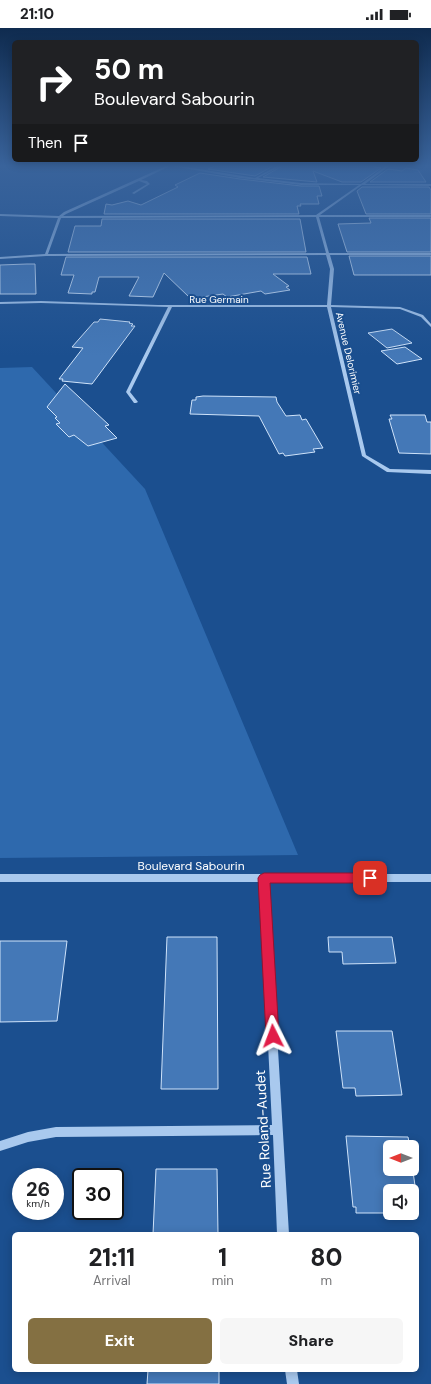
<!DOCTYPE html>
<style>
body{margin:0;font-family:"DM Sans",sans-serif;background:#f6f6f6;color:#202124;height:100vh;display:flex;flex-direction:column;font-size:15px;white-space:nowrap}
*{box-sizing:border-box;margin:0}
p{font-size:13px;color:#757577}
.icon{flex:none;width:22px;height:22px;fill:none;stroke:currentColor;stroke-width:2;stroke-linecap:round;stroke-linejoin:round}
.map{position:relative;flex:1;overflow:hidden}
.panel{position:absolute;left:12px;top:1204px;width:407px;height:140px;display:flex;flex-direction:column;background:#fff;border-radius:6px;box-shadow:0 2px 10px #0003}
.panel>*{flex:none}
.banner{position:absolute;left:12px;top:12px;width:407px;height:122px;border-radius:6px;box-shadow:0 2px 10px #0003;background:#202124;color:#fff;overflow:hidden}
.needle{width:26px;rotate:270deg}
.fabs{position:absolute;left:383px;top:1112px;display:grid;gap:8px}
.fabs a{display:grid;place-items:center;width:36px;height:36px;border-radius:6px;background:#fff;box-shadow:0 2px 10px #0003;font-size:20px}
.speed{position:absolute;left:12px;top:1140px;display:flex;gap:8px;font-size:20px;font-weight:700;text-align:center}
.speed>*{display:grid;place-content:center;width:52px;height:52px;border-radius:50%;background:#fff;box-shadow:0 2px 10px #0003;line-height:1}
.speed small{font-size:10px;font-weight:400}
.speed .limit{border:2px solid #111;border-radius:6px;background:#fff;color:#111}
.pin{position:absolute;display:grid;place-items:center;width:34px;height:34px;color:#fff;margin:-17px;border-radius:8px;box-shadow:0 2px 6px #0006}
.me{position:absolute;width:44px;margin:-22px;rotate:357deg;stroke-linejoin:round;filter:drop-shadow(0 0 3px #0008)}
.turn{display:flex;align-items:center;gap:14px;height:84px;padding:0 16px;font-size:18px}
.turn .icon{width:52px;height:52px;stroke-width:2.5}
.turn b{display:block;font-size:28px;line-height:34px}
.then{display:flex;align-items:center;height:38px;padding:0 16px;background:#0003;gap:8px;font-size:15px}
.eta{display:flex;justify-content:space-evenly;align-items:center;height:68px;text-align:center}
.eta b{font-size:24px;font-weight:800;line-height:28px}
.primary-button{display:flex;gap:8px;margin-top:auto;padding:8px 16px}
.primary-button a{flex:1;height:46px;border-radius:6px;background:#847042;color:#fff;font-size:16px;font-weight:800;line-height:46px;text-align:center}
.primary-button a+a{background:#f6f6f6;color:#202124}
.status{display:flex;justify-content:space-between;align-items:center;height:28px;padding:0 20px;background:#fff;direction:ltr}
.status svg{height:11px;fill:currentColor}
.map>svg:first-child{display:block}
.green{fill:#2e69ad}
.building{fill:#4478b7;stroke:#cfe3fa}
.lines{fill:none;stroke-linecap:round;stroke-linejoin:round}
.minor{fill:#a9c9ee;fill-rule:evenodd}
.route{fill:#e11d48;stroke:#92132f}
.labels{text-anchor:middle;stroke-width:4;stroke-linejoin:round;paint-order:stroke}
.far-street-label{font-size:10px;fill:#fff;stroke:#1b4f8f}
.street-label{font-size:12px;fill:#fff;stroke:#1b4f8f}
.near-street-label{font-size:14px;fill:#fff;stroke:#1b4f8f}
</style>
<div class="status"><b>21:10</b><svg viewBox="0 0 49 12"><path d="M0 12V9h3v3zM5 12V6h3v6zM10 12V3h3v9zM15 12V0h3v12zM26 1h20v11H26zM47 4h2v5h-2z"/></svg></div>
<div class="map">
<svg width="431" height="1356" viewBox="0 0 431 1356">
<rect width="100%" height="100%" fill="#1b4f8f"/>
<path class="green" d="M32,339L145,461L298,827L0,830V340Z"/>
<g class="building">
<path d="M214,138H273L255,148L208,141Z"/>
<path d="M282,138H369L381,140L361,154H342L313,143L317,154L263,149Z"/>
<path d="M406,140L418,142L426,154H370L388,141L402,143Z"/>
<path d="M200,145L240,151L301,158H319L322,168H317L319,176H300L301,178H297L299,186H104L106,176L112,177L128,173L141,177L178,159L175,157Z"/>
<path d="M362,159H429L431,162V186H366L357,163Z"/>
<path d="M369,190H431V224H347L338,196L371,195Z"/>
<path d="M102,191H300L306,224H68L75,198H101Z"/>
<path d="M349,228H431V247H354Z"/>
<path d="M66,229H307L311,246H273L289,258L286,259L290,262L265,266L261,263L227,269L223,266L195,270L193,269H189L164,245L153,269L129,268L139,249H99L95,264H92V266L68,265L74,247H61Z"/>
<path d="M27,236H35L36,266H0V237Z"/>
<path d="M100,291L130,294L129,295L133,296L131,298H135L92,356L62,353L63,351H59L83,320L72,319L94,294H98Z"/>
<path d="M392,301L412,315L387,320L368,305Z"/>
<path d="M405,319L422,331L397,336L381,323Z"/>
<path d="M65,356L109,397L105,398L117,410L88,418L74,407L69,409L56,396L60,395L55,390L57,389L47,379Z"/>
<path d="M203,368L276,369L277,374L286,388L300,387L302,392L306,391L323,420L313,421L315,424L285,428L283,425L279,426L259,388L190,386L192,372H196V369Z"/>
<path d="M390,387H425L427,394H431V426L399,425L389,391H392Z"/>
<path d="M167,909H217L218,1061H161Z"/>
<path d="M328,909H392L396,935L343,936L342,924H329Z"/>
<path d="M0,913H67L57,993L0,994Z"/>
<path d="M336,1003H392L402,1067L356,1068L355,1060H343Z"/>
<path d="M346,1108L408,1109L410,1119H390V1141H412V1137L418,1178H412V1163H390V1177H388L389,1185H356V1179H353Z"/>
<path d="M156,1141H217L218,1206H153Z"/>
<path d="M148,1342H219V1356H147Z"/>
</g>
<g class="lines">
<g class="minor">
<path d="M166,138H170L141,152L147,153L150,156L134,166L132,165L147,156L139,153L66,186L63,188L316,187L359,157H301L240,150L172,138H180L255,150L277,138H281L258,150L301,155L361,156L386,138H389L365,156H431V158L362,157L320,187H431V189H319L329,225H431V227H330L334,241L331,277L400,279L423,287L431,296V299L421,289L400,281L331,279L366,427L390,441L431,442V446L387,444L362,428L327,279H172L130,364L138,374L136,375H134L126,364L168,279L41,275L0,276V274L41,273L158,277H327L330,241L326,227L46,228L0,231V229L45,226L58,190L0,188V186L59,188L64,184ZM316,189L326,225L48,226L61,190Z"/>
<path d="M0,846H431V854H268L289,1206H277L273,1107L56,1109L28,1114L0,1123V1113L28,1104L56,1099L272,1097L260,854H0Z"/>
<path d="M285,1342H297L299,1356H287Z"/>
</g>
</g>
<linearGradient id="sky" x2="0" y2="1"><stop stop-color="#0f2b4f"/><stop offset="0.42" stop-color="#39639b"/><stop offset="1" stop-color="#39639b" stop-opacity="0"/></linearGradient>
<rect width="431" height="328" fill="url(#sky)"/>
<path class="route" d="M264,845H370L374,847L376,850L374,853L370,855H270L279,1008L277,1012L273,1014L268,1012L266,1008L258,850L260,847Z"/>
<g class="labels">
<g class="far-street-label">
<text x="219" y="275">Rue Germain</text>
<text transform="translate(349 325) rotate(77)" y="4">Avenue Delorimier</text>
</g>
<g class="street-label">
<text x="191" y="842">Boulevard Sabourin</text>
</g>
<g class="near-street-label">
<text transform="translate(263 1101) rotate(-93)" y="5">Rue Roland-Audet</text>
</g>
</g>
</svg>
<div class="fabs">
<a><svg class="needle" viewBox="-14 -14 28 28"><path d="M0-13l5 13h-10z" fill="#e53935"/><path d="M0 13l5-13h-10z" fill="#757577"/></svg></a>
<a><svg class="icon" aria-label="sound" viewBox="0 0 24 24"><path d="M4 9h4l5-4v14l-5-4H4zM17 9q2 3 0 6"/></svg></a>
</div>
<div class="speed"><div>26<small>km/h</small></div><div class="limit">30</div></div>
<div class="pin" style="left:370px;top:850px;background:#d93025"><svg class="icon" aria-label="arrive" viewBox="0 0 24 24"><path d="M6 21V4h12l-3 4 3 4H6"/></svg></div>
<svg class="me" style="left:273px;top:1008px" viewBox="-20 -20 40 40"><path d="M0-17L14 15 0 8-14 15z" fill="#e11d48" stroke="#fff" stroke-width="4"/></svg>
<div class="banner">
<div class="turn"><svg class="icon" aria-label="right" viewBox="0 0 24 24"><path d="M7 20v-9h11M14 6l5 5-5 5"/></svg><div><b>50 m</b>Boulevard Sabourin</div></div>
<div class="then">Then<svg class="icon" aria-label="arrive" viewBox="0 0 24 24"><path d="M6 21V4h12l-3 4 3 4H6"/></svg></div>
</div>
<section class="panel">
<div class="eta">
<div><b>21:11</b><p>Arrival</p></div>
<div><b>1</b><p>min</p></div>
<div><b>80</b><p>m</p></div>
</div>
<div class="primary-button"><a>Exit</a><a>Share</a></div>
</section>
</div>
